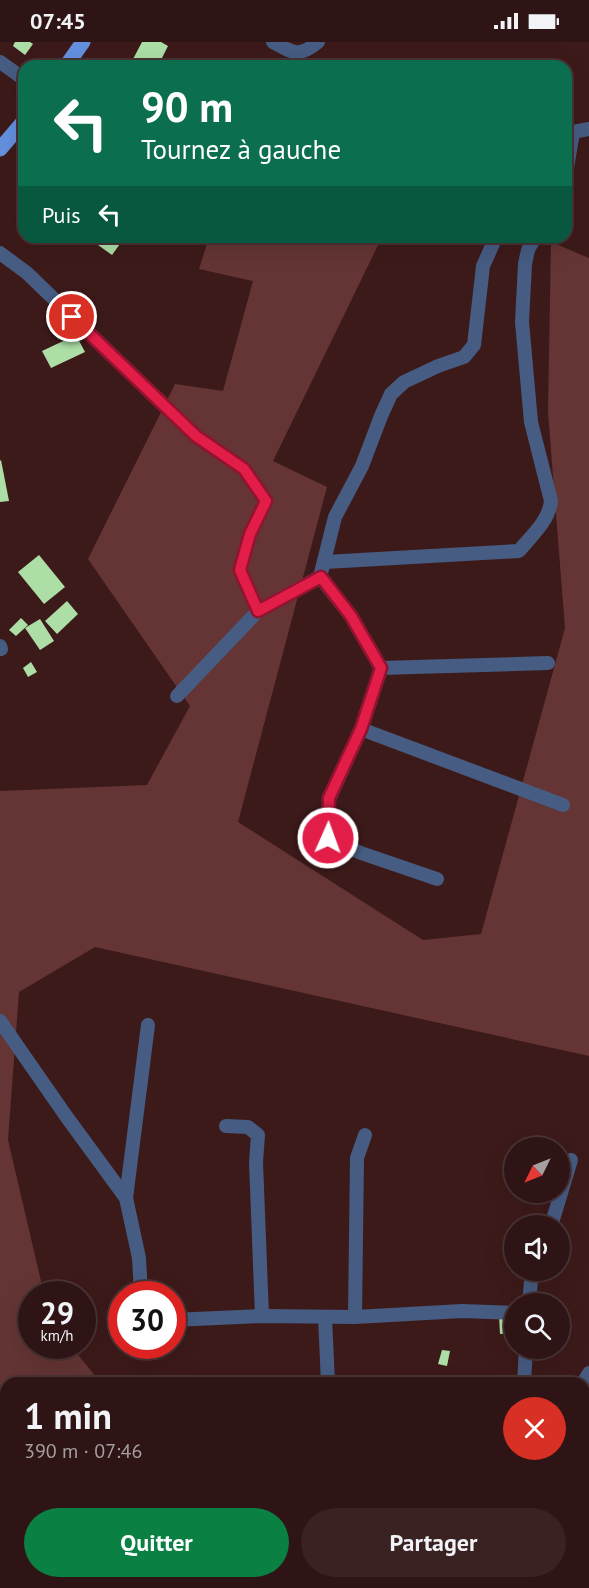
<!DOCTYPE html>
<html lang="fr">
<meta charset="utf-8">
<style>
body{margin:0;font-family:"PT Sans",sans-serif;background:#3a2122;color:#f1f3f6;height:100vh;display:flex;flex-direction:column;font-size:22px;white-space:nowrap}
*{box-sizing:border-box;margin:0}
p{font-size:20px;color:#a79ea0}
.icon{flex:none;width:33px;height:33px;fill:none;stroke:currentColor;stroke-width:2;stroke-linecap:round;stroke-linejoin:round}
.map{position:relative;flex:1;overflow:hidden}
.drawer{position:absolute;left:0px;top:1335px;width:590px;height:212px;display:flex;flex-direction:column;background:#2e1414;border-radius:18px 18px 0 0;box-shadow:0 6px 24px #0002,0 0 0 2px #493334}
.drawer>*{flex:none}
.guide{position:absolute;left:18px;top:18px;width:554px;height:183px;border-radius:18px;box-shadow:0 6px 24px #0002,0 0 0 2px #493334;background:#0b6e4f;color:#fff;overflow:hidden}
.needle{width:39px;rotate:227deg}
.fabs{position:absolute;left:504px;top:1095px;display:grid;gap:12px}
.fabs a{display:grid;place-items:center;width:66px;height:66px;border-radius:50%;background:#2e1414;box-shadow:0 6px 24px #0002,0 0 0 2px #493334;font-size:30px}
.speed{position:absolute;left:18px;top:1239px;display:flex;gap:12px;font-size:30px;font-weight:700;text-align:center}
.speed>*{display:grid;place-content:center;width:78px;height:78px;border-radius:50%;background:#2e1414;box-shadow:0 6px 24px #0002,0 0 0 2px #493334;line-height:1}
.speed small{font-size:15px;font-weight:400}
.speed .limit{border:9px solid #d22;background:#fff;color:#111}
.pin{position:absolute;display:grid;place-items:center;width:51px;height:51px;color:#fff;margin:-26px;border:3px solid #fff;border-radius:50%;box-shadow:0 2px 6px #0007}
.me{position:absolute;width:66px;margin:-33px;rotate:2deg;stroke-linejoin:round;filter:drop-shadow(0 0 4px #0008)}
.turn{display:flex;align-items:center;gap:21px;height:126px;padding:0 24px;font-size:27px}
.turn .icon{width:78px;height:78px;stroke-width:2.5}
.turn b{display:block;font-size:42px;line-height:51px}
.then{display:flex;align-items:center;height:57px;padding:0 24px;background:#0003;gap:12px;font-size:22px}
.round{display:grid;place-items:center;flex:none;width:63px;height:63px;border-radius:32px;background:#3a2122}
.summary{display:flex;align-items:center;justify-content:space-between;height:102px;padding:0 24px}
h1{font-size:36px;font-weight:700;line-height:45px}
.cta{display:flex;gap:12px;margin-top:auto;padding:12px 24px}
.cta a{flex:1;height:69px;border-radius:36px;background:#0b8043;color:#fff;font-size:24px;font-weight:700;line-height:69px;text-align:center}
.cta a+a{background:#3a2122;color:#f1f3f6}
.status{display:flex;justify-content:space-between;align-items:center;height:42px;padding:0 30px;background:#2e1414;direction:ltr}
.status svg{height:16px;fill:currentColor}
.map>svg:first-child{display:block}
.green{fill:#643534}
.building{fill:#addea6}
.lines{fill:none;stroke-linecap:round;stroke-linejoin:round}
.minor{stroke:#465c82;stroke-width:14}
.primary{stroke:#6490df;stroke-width:15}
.route-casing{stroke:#92132f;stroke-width:15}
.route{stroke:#e11d48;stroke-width:10}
</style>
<div class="status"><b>07:45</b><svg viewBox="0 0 49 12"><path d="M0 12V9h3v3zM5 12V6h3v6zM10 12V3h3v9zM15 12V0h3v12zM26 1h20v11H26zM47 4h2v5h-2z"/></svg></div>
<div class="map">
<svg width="589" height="1546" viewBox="0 0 589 1546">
<rect width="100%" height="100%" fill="#3d1a1a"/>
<path class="green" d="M209,195H382L273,419L327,445L238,780L423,898L481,892L565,586L548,370L551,200L589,216V1014L95,905L19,950L8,1098L44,1252H32V1304H71L101,1341H6V1373L0,1372V749L147,743L190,664L88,517L175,342L223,349L253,239L199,227Z"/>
<g class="building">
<path d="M15,0H30L33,2L25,13L13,4Z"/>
<path d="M142,0H161L168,4L158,24H142L132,19Z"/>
<path d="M94,195H125L112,213L91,198Z"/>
<path d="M76,293L85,310L51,326L42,309Z"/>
<path d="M1,418L9,459L0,460V419Z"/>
<path d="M39,513L65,545L44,562L18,530Z"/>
<path d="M67,559L78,572L57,592L45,579Z"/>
<path d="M21,576L28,583L16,594L9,588Z"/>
<path d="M40,577L54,599L40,608L25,586Z"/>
<path d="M31,620L37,630L28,635L23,626Z"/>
<path d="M511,1272L512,1291L500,1292L499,1273Z"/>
<path d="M442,1308L450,1309L447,1324L438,1322Z"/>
<path d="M487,1540H509L511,1546H488Z"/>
</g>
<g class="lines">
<g class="minor">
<path d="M273,0C293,11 299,16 318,0"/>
<path d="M0,20L24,37"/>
<path d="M567,95L573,90L589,87"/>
<path d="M566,132L573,90"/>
<path d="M0,211L27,231L196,394L244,427L266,459L250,492L240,528L258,569"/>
<path d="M325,520L519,509C531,494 549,479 551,459L531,380L522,280L525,222L528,208L535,195"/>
<path d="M0,604L1,607"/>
<path d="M381,626L548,621"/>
<path d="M177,654L258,569L320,535"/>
<path d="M361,687L563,763"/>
<path d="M437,837L361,811L328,796L329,757L361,687L381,626L351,574L320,535L335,475L362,424L381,374L391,352L404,340L438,324L464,315L474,303L483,224L496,195"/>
<path d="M0,979L66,1074L126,1156L139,1216L141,1252"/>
<path d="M226,1084L248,1085L258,1093L256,1120L262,1274"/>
<path d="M126,1156L148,983"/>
<path d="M551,1184L571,1118"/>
<path d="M529,1262L532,1228"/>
<path d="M325,1275L328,1341"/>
<path d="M355,1275L357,1116L365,1093"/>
<path d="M172,1278L262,1274L355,1275L462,1269L514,1271"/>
<path d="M524,1341L526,1306"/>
<path d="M583,1341L589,1331"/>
<path d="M584,1365L589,1393"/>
<path d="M0,1466L6,1470"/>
<path d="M94,1540L104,1546"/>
<path d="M271,1540L275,1546"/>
<path d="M526,1540L527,1546"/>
</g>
<g class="primary">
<path d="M66,24L83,0"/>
<path d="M0,107L24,79"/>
</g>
</g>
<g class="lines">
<g class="route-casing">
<path id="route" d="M72,275L196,394L244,427L266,459L250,492L240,528L258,569L321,535L351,574L381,626L361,687L329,756L328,796"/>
</g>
<use href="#route" class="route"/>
</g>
</svg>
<div class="fabs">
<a><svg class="needle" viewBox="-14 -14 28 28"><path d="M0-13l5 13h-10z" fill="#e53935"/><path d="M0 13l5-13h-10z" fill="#a79ea0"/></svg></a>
<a><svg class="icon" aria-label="sound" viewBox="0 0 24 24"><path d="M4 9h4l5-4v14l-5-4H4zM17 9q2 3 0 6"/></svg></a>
<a><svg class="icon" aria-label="search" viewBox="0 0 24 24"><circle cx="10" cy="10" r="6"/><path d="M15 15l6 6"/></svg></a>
</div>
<div class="speed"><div>29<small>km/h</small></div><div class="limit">30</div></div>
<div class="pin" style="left:72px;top:275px;background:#d93025"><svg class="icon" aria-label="arrive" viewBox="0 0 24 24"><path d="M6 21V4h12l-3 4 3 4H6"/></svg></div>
<svg class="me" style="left:328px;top:796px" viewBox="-20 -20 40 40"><circle r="17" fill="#e11d48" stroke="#fff" stroke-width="3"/><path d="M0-11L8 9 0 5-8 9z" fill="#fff"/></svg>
<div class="guide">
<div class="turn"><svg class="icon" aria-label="left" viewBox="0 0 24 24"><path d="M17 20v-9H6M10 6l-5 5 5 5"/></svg><div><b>90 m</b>Tournez à gauche</div></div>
<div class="then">Puis<svg class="icon" aria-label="left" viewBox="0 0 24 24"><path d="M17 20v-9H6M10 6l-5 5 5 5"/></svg></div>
</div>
<section class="drawer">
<div class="summary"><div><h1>1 min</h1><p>390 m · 07:46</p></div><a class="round" style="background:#d93025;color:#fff"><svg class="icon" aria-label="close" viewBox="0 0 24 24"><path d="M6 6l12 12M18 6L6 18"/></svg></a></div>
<div class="cta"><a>Quitter</a><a>Partager</a></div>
</section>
</div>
